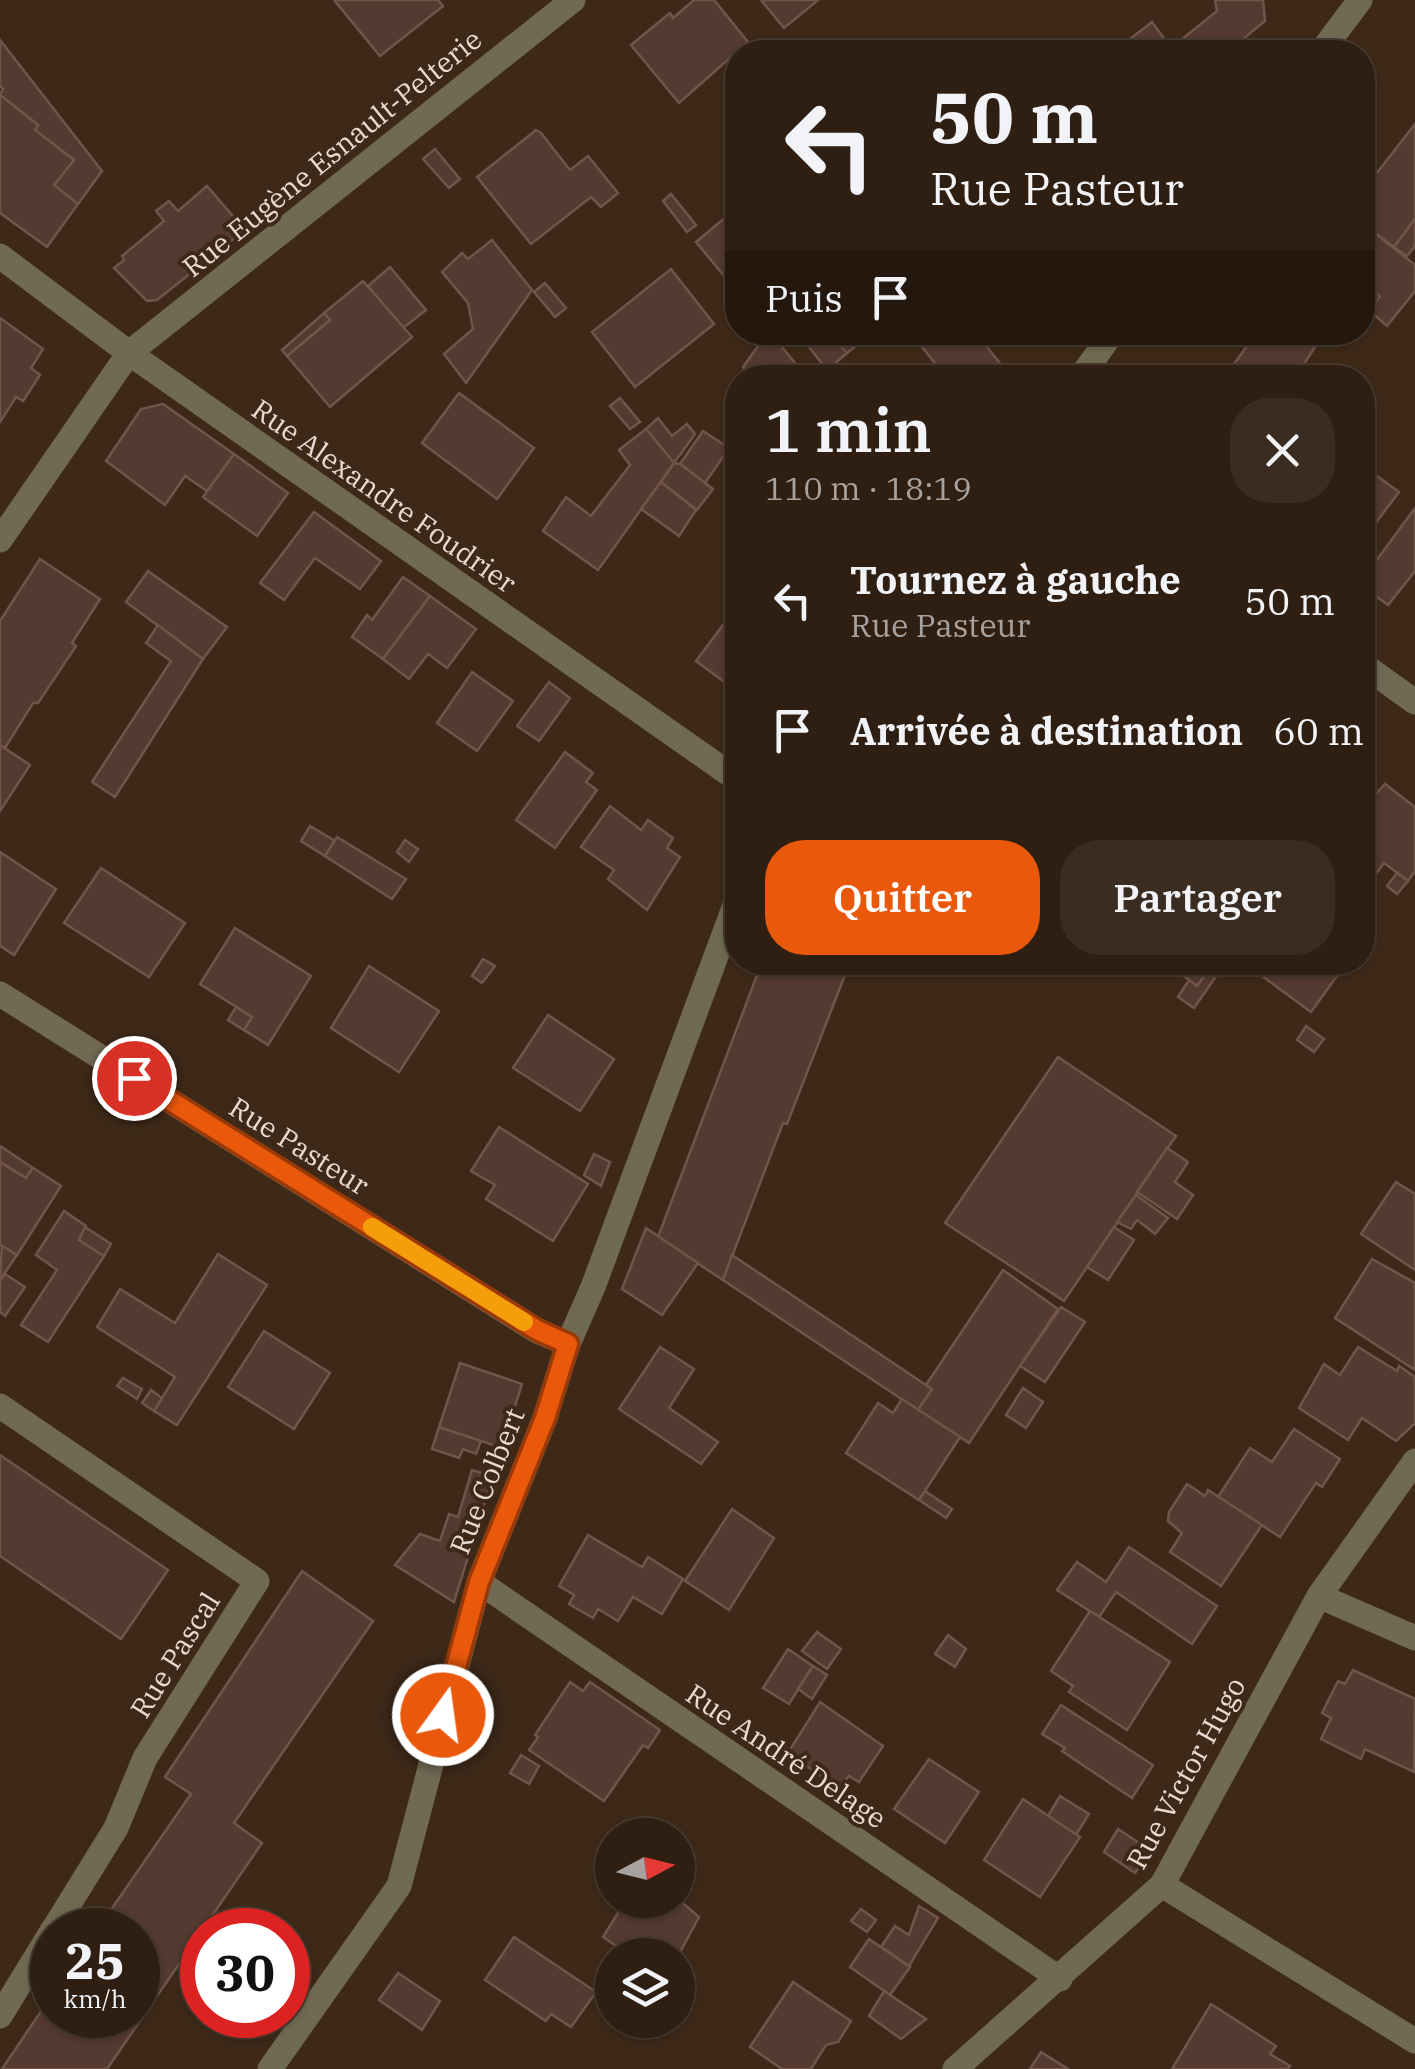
<!DOCTYPE html>
<html lang="fr">
<meta charset="utf-8">
<style>
body{margin:0;font-family:"IBM Plex Serif",serif;background:#3a2c20;color:#f1f3f6;height:100vh;display:flex;flex-direction:column;font-size:38px;white-space:nowrap}
*{box-sizing:border-box;margin:0}
p{font-size:32px;color:#a7a29f}
.icon{flex:none;width:55px;height:55px;fill:none;stroke:currentColor;stroke-width:2;stroke-linecap:round;stroke-linejoin:round}
.map{position:relative;flex:1;overflow:hidden}
.side{position:absolute;left:725px;top:365px;width:650px;height:610px;display:flex;flex-direction:column;background:#2e1f12;border-radius:40px;box-shadow:0 2px 8px #0004,0 0 0 2px #493d32}
.side>*{flex:none}
.top-card{position:absolute;left:725px;top:40px;width:650px;height:305px;border-radius:40px;box-shadow:0 2px 8px #0004,0 0 0 2px #493d32;background:#2e1f12;color:#f1f3f6;overflow:hidden}
.needle{width:65px;rotate:83deg}
.tools{position:absolute;left:595px;top:1818px;display:grid;gap:20px}
.tools a{display:grid;place-items:center;width:100px;height:100px;border-radius:50%;background:#2e1f12;box-shadow:0 2px 8px #0004,0 0 0 2px #493d32;font-size:50px}
.speed{position:absolute;left:30px;top:1908px;display:flex;gap:20px;font-size:50px;font-weight:700;text-align:center}
.speed>*{display:grid;place-content:center;width:130px;height:130px;border-radius:50%;background:#2e1f12;box-shadow:0 2px 8px #0004,0 0 0 2px #493d32;line-height:1}
.speed small{font-size:25px;font-weight:400}
.speed .limit{border:15px solid #d22;background:#fff;color:#111}
.pin{position:absolute;display:grid;place-items:center;width:85px;height:85px;color:#fff;margin:-42px;border:5px solid #fff;border-radius:50%;box-shadow:0 2px 10px #0007}
.me{position:absolute;width:110px;margin:-55px;rotate:14deg;stroke-linejoin:round;filter:drop-shadow(0 0 8px #0008)}
.turn{display:flex;align-items:center;gap:35px;height:210px;padding:0 40px;font-size:45px}
.turn .icon{width:130px;height:130px;stroke-width:2.5}
.turn b{display:block;font-size:70px;line-height:85px}
.then{display:flex;align-items:center;height:95px;padding:0 40px;background:#0003;gap:20px;font-size:38px}
.round{display:grid;place-items:center;flex:none;width:105px;height:105px;border-radius:40px;background:#3a2c20}
.overview{display:flex;align-items:center;justify-content:space-between;height:170px;padding:0 40px}
h1{font-size:60px;font-weight:600;line-height:75px}
.button{display:flex;gap:20px;margin-top:auto;padding:20px 40px}
.button a{flex:1;height:115px;border-radius:40px;background:#ea580c;color:#fff;font-size:40px;font-weight:600;line-height:115px;text-align:center}
.button a+a{background:#3a2c20;color:#f1f3f6}
ul{padding:0;list-style:none}
li{display:flex;align-items:center;gap:30px;height:130px;padding:0 40px}
li div{flex:1}
li b{display:block;font-size:38px}
li em{font-style:normal}
.map>svg:first-child{display:block}
.building{fill:#543a30;stroke:#71554a;stroke-width:2.5}
.lines{fill:none;stroke-linecap:round;stroke-linejoin:round}
.street{stroke:#716a53;stroke-width:25}
.route-casing{stroke:#983908;stroke-width:25}
.route{stroke:#ea580c;stroke-width:18}
.slow{stroke:#f59e0b;stroke-width:18}
.labels{text-anchor:middle;stroke-width:8;stroke-linejoin:round;paint-order:stroke}
.street-label{font-size:28px;fill:#e9dbd1;stroke:#3e2918}
</style>
<div class="map">
<svg width="1415" height="2069" viewBox="0 0 1415 2069">
<rect width="100%" height="100%" fill="#3e2918"/>
<g class="building">
<path d="M334,0H438L443,6L380,56Z"/>
<path d="M694,0H714L748,42L679,103L631,45L670,13L673,18Z"/>
<path d="M761,0H818L784,28Z"/>
<path d="M1215,0H1263L1265,21L1227,52H1175L1171,48L1217,11Z"/>
<path d="M1152,22L1171,48L1175,52H1134L1126,42Z"/>
<path d="M0,40L102,171L78,204L54,185L74,160L35,130L38,125L0,95L3,89L0,86Z"/>
<path d="M0,95L38,125L35,130L74,160L54,185L78,204L47,247L0,213Z"/>
<path d="M1415,124V219L1394,247L1362,223V192Z"/>
<path d="M536,130L541,133L570,170L588,156L618,193L601,207L591,197L531,244L477,177Z"/>
<path d="M435,149L460,179L449,188L423,159Z"/>
<path d="M207,186L245,230L157,300L147,301L114,268L124,260L122,256L164,221L156,211L169,201L178,211Z"/>
<path d="M671,194L696,225L687,232L663,201Z"/>
<path d="M738,207V267L725,277L696,242Z"/>
<path d="M1415,219V246L1407,256L1394,247Z"/>
<path d="M1362,223L1415,265V291L1387,326L1370,311L1380,296L1362,283Z"/>
<path d="M492,240L532,290L466,383L444,354L473,329L468,303L442,272L462,253L468,259Z"/>
<path d="M390,267L426,310L403,328L368,286Z"/>
<path d="M738,267V293L725,277Z"/>
<path d="M671,269L714,324L635,387L592,332Z"/>
<path d="M363,281L412,337L330,407L287,356L330,320L324,313Z"/>
<path d="M545,283L566,308L555,317L534,292Z"/>
<path d="M324,313L330,320L287,356L282,350Z"/>
<path d="M0,318L43,349L31,368L40,375L23,401L16,397L0,422Z"/>
<path d="M768,332H770L807,378H752L743,367Z"/>
<path d="M797,332H855L840,345L847,353L827,370Z"/>
<path d="M919,332H975L1003,367L990,378H947L914,337Z"/>
<path d="M1257,332H1311L1306,340L1315,347L1295,378H1224Z"/>
<path d="M854,333L861,342L847,353L840,345Z"/>
<path d="M459,393L534,448L497,499L422,443Z"/>
<path d="M620,398L640,422L630,429L610,406Z"/>
<path d="M163,404L234,454L207,491L185,476L165,505L106,461L141,409Z"/>
<path d="M658,418L672,436L687,424L695,434L674,463L646,429Z"/>
<path d="M646,429L674,463L598,570L543,531L566,497L591,516L630,465L619,450Z"/>
<path d="M703,431L729,448L705,483L680,464Z"/>
<path d="M234,454L288,493L257,536L203,497Z"/>
<path d="M674,463L680,464L713,489L697,510L661,482Z"/>
<path d="M1362,465L1399,492L1362,541Z"/>
<path d="M661,482L696,510L679,536L641,509Z"/>
<path d="M1415,508V571L1388,605L1362,586V580Z"/>
<path d="M314,512L381,561L360,589L315,558L284,600L260,583Z"/>
<path d="M40,559L100,599L72,643L76,646L38,703H33L5,748L0,745V621Z"/>
<path d="M148,571L227,627L203,659L126,602Z"/>
<path d="M403,577L430,596L383,659L352,637L367,615L372,620Z"/>
<path d="M430,596L476,629L447,668L428,654L409,679L383,659Z"/>
<path d="M738,605V692L696,661Z"/>
<path d="M158,625L203,659L115,797L92,782L171,661L146,643Z"/>
<path d="M472,672L513,701L477,751L437,723Z"/>
<path d="M549,682L570,698L539,741L517,726Z"/>
<path d="M0,745L30,765L0,811Z"/>
<path d="M565,752L593,773L586,782L597,790L555,848L516,820Z"/>
<path d="M1385,784L1415,807V871L1408,881L1384,863L1364,890L1362,809Z"/>
<path d="M610,806L641,830L648,820L673,838L667,848L680,857L647,910L608,879L614,870L581,847Z"/>
<path d="M310,826L335,841L325,856L301,841Z"/>
<path d="M337,837L406,879L392,899L325,856Z"/>
<path d="M405,840L418,849L409,862L397,852Z"/>
<path d="M0,852L56,889L14,955L0,946Z"/>
<path d="M101,868L185,923L149,977L64,923Z"/>
<path d="M1397,873L1408,881L1397,894L1387,886Z"/>
<path d="M235,928L311,976L268,1045L244,1030L252,1017L200,984Z"/>
<path d="M483,959L495,966L482,983L472,976Z"/>
<path d="M762,962H850L787,1124L783,1123L723,1280L658,1237Z"/>
<path d="M1165,962H1215L1197,986Z"/>
<path d="M1243,962H1347L1311,1012Z"/>
<path d="M369,966L439,1011L399,1072L331,1028Z"/>
<path d="M1212,966L1219,972L1194,1008L1178,997L1189,980L1197,986Z"/>
<path d="M236,1007L252,1017L244,1030L228,1020Z"/>
<path d="M548,1015L614,1059L580,1111L513,1068Z"/>
<path d="M1306,1026L1324,1039L1314,1052L1297,1040Z"/>
<path d="M1058,1057L1176,1136L1064,1301L945,1223Z"/>
<path d="M499,1127L588,1184L553,1241L486,1199L495,1185L471,1171Z"/>
<path d="M0,1146L33,1168L26,1178L0,1162Z"/>
<path d="M1167,1148L1188,1162L1175,1182L1193,1195L1177,1219L1137,1192Z"/>
<path d="M594,1154L610,1162L601,1186L584,1175Z"/>
<path d="M0,1162L26,1178L33,1168L61,1186L17,1255L0,1245Z"/>
<path d="M1396,1182L1415,1194V1270L1361,1234Z"/>
<path d="M1136,1195L1168,1218L1155,1234L1137,1220L1131,1229L1117,1222Z"/>
<path d="M64,1211L86,1226L79,1240L104,1256L48,1342L21,1325L57,1270L36,1255Z"/>
<path d="M85,1227L111,1244L104,1256L79,1240Z"/>
<path d="M1114,1227L1134,1240L1108,1280L1087,1267Z"/>
<path d="M646,1228L698,1263L662,1315L622,1289Z"/>
<path d="M2,1246L17,1255L2,1277L0,1276Z"/>
<path d="M218,1254L267,1285L177,1425L154,1411L175,1377L97,1327L120,1289L175,1323Z"/>
<path d="M732,1255L932,1389L918,1410L723,1280Z"/>
<path d="M1372,1259L1415,1283V1370L1335,1318Z"/>
<path d="M1003,1270L1058,1309L969,1443L918,1410L932,1389L926,1385Z"/>
<path d="M5,1274L25,1287L5,1316L0,1312V1281Z"/>
<path d="M1061,1307L1085,1322L1045,1382L1020,1366Z"/>
<path d="M264,1331L330,1373L294,1429L228,1387Z"/>
<path d="M660,1347L694,1369L669,1408L718,1442L701,1464L619,1409Z"/>
<path d="M1358,1347L1397,1371L1399,1366L1415,1377V1423L1396,1441L1362,1418L1348,1440L1299,1408L1324,1364L1340,1375Z"/>
<path d="M460,1363L522,1384L502,1448L439,1427Z"/>
<path d="M123,1378L142,1389L137,1399L117,1386Z"/>
<path d="M1023,1388L1043,1402L1026,1428L1006,1415Z"/>
<path d="M151,1390L162,1398L154,1411L142,1403Z"/>
<path d="M902,1399L960,1437L919,1500L846,1453L878,1403L893,1413Z"/>
<path d="M439,1427L481,1441L476,1454L463,1449L459,1458L432,1449Z"/>
<path d="M1294,1429L1340,1459L1322,1487L1316,1483L1280,1537L1218,1497L1250,1448L1272,1462Z"/>
<path d="M0,1455L168,1570L121,1639L0,1556Z"/>
<path d="M472,1470L493,1476L454,1602L395,1565L420,1534L440,1541L449,1514L458,1517Z"/>
<path d="M1187,1484L1205,1496L1208,1490L1262,1525L1221,1586L1170,1552L1182,1533L1168,1521L1169,1512Z"/>
<path d="M925,1491L952,1509L946,1518L919,1500Z"/>
<path d="M732,1509L774,1538L729,1610L685,1581Z"/>
<path d="M588,1535L642,1567L648,1557L683,1579L662,1614L633,1597L618,1621L598,1609L593,1618L569,1604L574,1595L559,1586Z"/>
<path d="M1129,1547L1217,1606L1192,1644L1116,1592L1099,1617L1057,1590L1077,1562L1106,1582Z"/>
<path d="M302,1571L373,1621L234,1823L262,1843L107,2069H2L52,1995V2015H138V1930H97L191,1794L165,1777Z"/>
<path d="M1090,1611L1170,1662L1127,1730L1069,1692L1073,1686L1051,1671Z"/>
<path d="M817,1632L841,1649L827,1669L802,1651Z"/>
<path d="M948,1635L966,1649L955,1667L935,1654Z"/>
<path d="M788,1649L813,1666L789,1704L763,1688Z"/>
<path d="M813,1666L827,1675L812,1699L798,1689Z"/>
<path d="M1353,1670L1415,1699L1414,1772L1365,1749L1361,1759L1321,1739L1331,1718L1322,1713L1338,1681L1345,1684Z"/>
<path d="M570,1682L583,1691L590,1682L660,1730L648,1748L643,1745L604,1801L529,1750L538,1737L535,1735Z"/>
<path d="M820,1702L883,1746L859,1782L849,1776L839,1789L788,1753Z"/>
<path d="M1061,1705L1153,1765L1132,1798L1062,1751L1065,1748L1042,1734Z"/>
<path d="M521,1755L539,1766L529,1784L510,1773Z"/>
<path d="M929,1759L979,1792L945,1843L894,1809Z"/>
<path d="M1060,1796L1089,1814L1076,1835L1048,1816Z"/>
<path d="M1023,1799L1080,1837L1040,1897L984,1860Z"/>
<path d="M1118,1829L1150,1850L1135,1873L1104,1852Z"/>
<path d="M678,1899L699,1917L678,1956L629,1955L603,1937L623,1905L633,1910L640,1900Z"/>
<path d="M919,1906L938,1918L909,1966L881,1947L895,1926L909,1935Z"/>
<path d="M861,1909L876,1920L867,1932L851,1921Z"/>
<path d="M514,1937L596,1992L571,2027L551,2014L546,2021L485,1980Z"/>
<path d="M869,1939L910,1967L890,1995L850,1967Z"/>
<path d="M398,1973L440,2001L422,2030L379,2000Z"/>
<path d="M793,1982L851,2021L838,2042L826,2045L811,2069H782L750,2047Z"/>
<path d="M884,1991L926,2019L901,2039L869,2016Z"/>
<path d="M1211,2004L1276,2046L1270,2054L1290,2066L1288,2069H1172Z"/>
<path d="M1041,2052L1068,2069H1030Z"/>
</g>
<g class="lines">
<g class="street">
<path d="M1321,52L1360,0"/>
<path d="M0,256L129,353L738,780"/>
<path d="M1080,378L1113,332"/>
<path d="M0,540L129,353L573,0"/>
<path d="M1362,664L1415,702"/>
<path d="M0,994L537,1331L568,1344"/>
<path d="M0,1406L257,1581L145,1758L116,1828L53,1930"/>
<path d="M479,1582L1060,1979"/>
<path d="M1319,1596L1415,1638"/>
<path d="M1162,1885L1415,2041"/>
<path d="M0,2016L52,1931"/>
<path d="M270,2069L399,1886L479,1582L545,1418L568,1344L593,1287L738,897"/>
<path d="M955,2069L1162,1885L1319,1596L1415,1461"/>
</g>
</g>
<g class="lines">
<g class="route-casing">
<path id="route" d="M134,1078L537,1330L568,1344L545,1418L479,1582L443,1715"/>
</g>
<use href="#route" class="route"/>
<path class="slow" d="M372,1227L524,1322"/>
</g>
<g class="labels">
<g class="street-label">
<text transform="translate(332 153) rotate(-39)" y="10">Rue Eugène Esnault-Pelterie</text>
<text transform="translate(384 496) rotate(35)" y="10">Rue Alexandre Foudrier</text>
<text transform="translate(299 1146) rotate(32)" y="10">Rue Pasteur</text>
<text transform="translate(487 1481) rotate(-68)" y="10">Rue Colbert</text>
<text transform="translate(175 1655) rotate(-58)" y="10">Rue Pascal</text>
<text transform="translate(786 1756) rotate(34)" y="10">Rue André Delage</text>
<text transform="translate(1186 1773) rotate(-61)" y="10">Rue Victor Hugo</text>
</g>
</g>
</svg>
<div class="tools">
<a><svg class="needle" viewBox="-14 -14 28 28"><path d="M0-13l5 13h-10z" fill="#e53935"/><path d="M0 13l5-13h-10z" fill="#a7a29f"/></svg></a>
<a><svg class="icon" aria-label="layers" viewBox="0 0 24 24"><path d="M12 4l9 5-9 5-9-5zM3 14l9 5 9-5"/></svg></a>
</div>
<div class="speed"><div>25<small>km/h</small></div><div class="limit">30</div></div>
<div class="pin" style="left:134px;top:1078px;background:#d93025"><svg class="icon" aria-label="arrive" viewBox="0 0 24 24"><path d="M6 21V4h12l-3 4 3 4H6"/></svg></div>
<svg class="me" style="left:443px;top:1715px" viewBox="-20 -20 40 40"><circle r="17" fill="#ea580c" stroke="#fff" stroke-width="3"/><path d="M0-11L8 9 0 5-8 9z" fill="#fff"/></svg>
<div class="top-card">
<div class="turn"><svg class="icon" aria-label="left" viewBox="0 0 24 24"><path d="M17 20v-9H6M10 6l-5 5 5 5"/></svg><div><b>50 m</b>Rue Pasteur</div></div>
<div class="then">Puis<svg class="icon" aria-label="arrive" viewBox="0 0 24 24"><path d="M6 21V4h12l-3 4 3 4H6"/></svg></div>
</div>
<section class="side">
<div class="overview"><div><h1>1 min</h1><p>110 m · 18:19</p></div><a class="round"><svg class="icon" aria-label="close" viewBox="0 0 24 24"><path d="M6 6l12 12M18 6L6 18"/></svg></a></div>
<ul>
<li><svg class="icon" aria-label="left" viewBox="0 0 24 24"><path d="M17 20v-9H6M10 6l-5 5 5 5"/></svg><div><b>Tournez à gauche</b><p>Rue Pasteur</p></div><em>50 m</em></li>
<li><svg class="icon" aria-label="arrive" viewBox="0 0 24 24"><path d="M6 21V4h12l-3 4 3 4H6"/></svg><div><b>Arrivée à destination</b></div><em>60 m</em></li>
</ul>
<div class="button"><a>Quitter</a><a>Partager</a></div>
</section>
</div>
